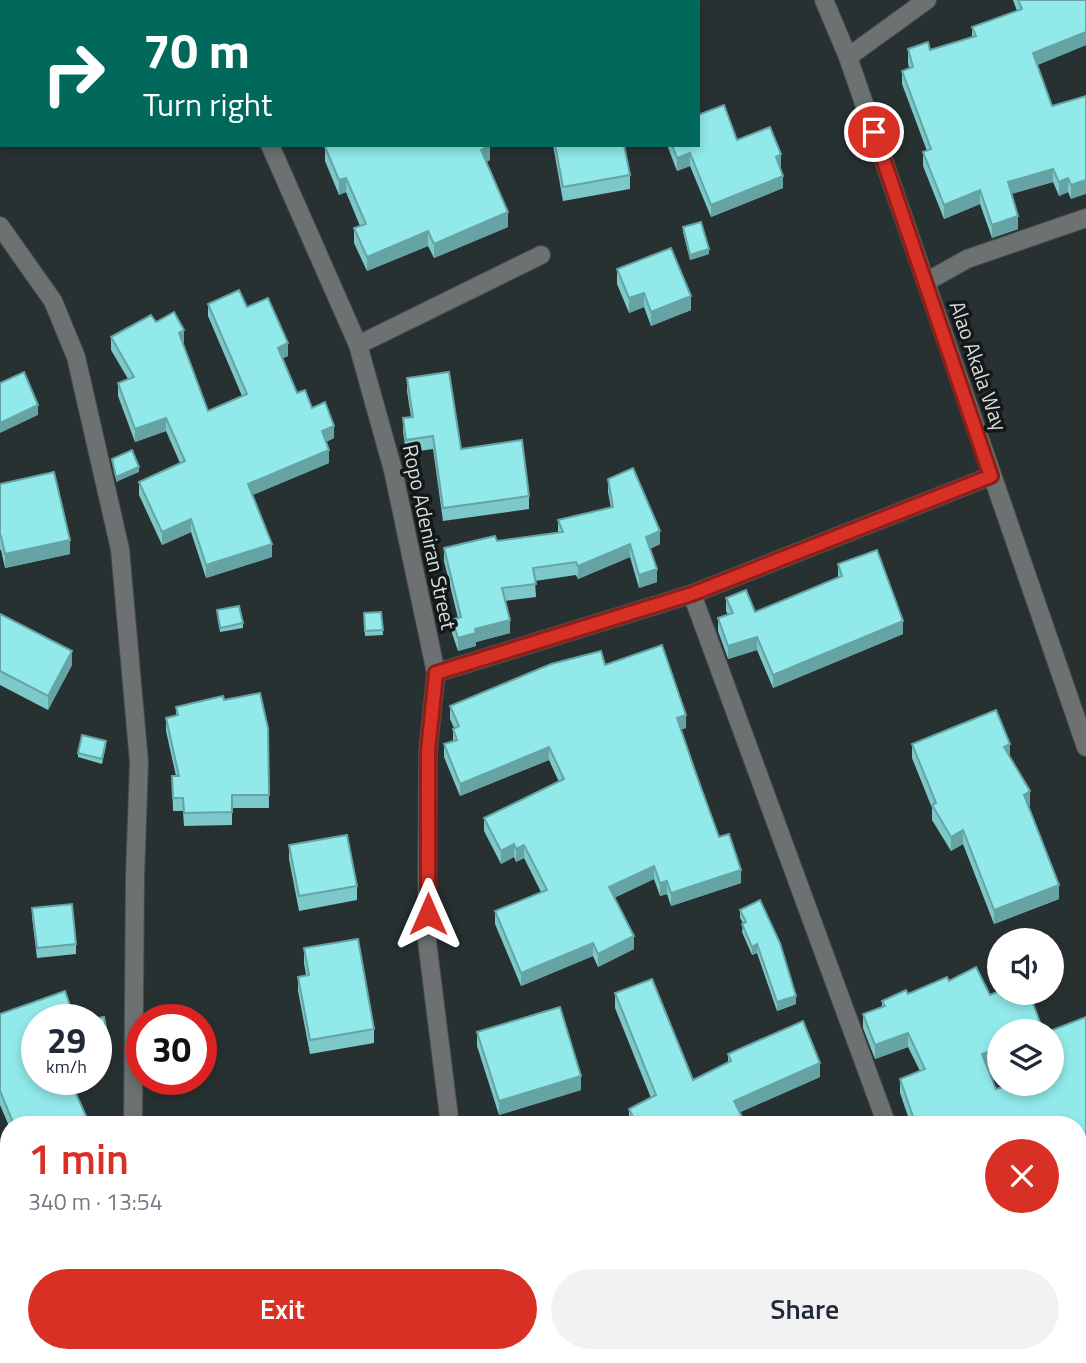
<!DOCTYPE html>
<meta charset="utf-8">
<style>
body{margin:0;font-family:"Titillium Web",sans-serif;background:#f2f2f3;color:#1f2937;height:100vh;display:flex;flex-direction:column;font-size:26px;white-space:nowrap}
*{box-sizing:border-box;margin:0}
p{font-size:23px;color:#747a83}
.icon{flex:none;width:38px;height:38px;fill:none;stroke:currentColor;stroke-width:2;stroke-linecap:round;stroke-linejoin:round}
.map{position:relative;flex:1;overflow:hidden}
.panel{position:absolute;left:0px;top:1116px;width:1087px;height:247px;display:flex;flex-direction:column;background:#fff;border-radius:28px 28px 0 0;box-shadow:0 4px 10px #0003}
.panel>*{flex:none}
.top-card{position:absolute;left:0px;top:0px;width:700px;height:147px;box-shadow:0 4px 10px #0003;background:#00695c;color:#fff;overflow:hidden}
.buttons{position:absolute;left:987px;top:928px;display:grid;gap:14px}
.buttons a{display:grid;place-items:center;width:77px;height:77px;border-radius:50%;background:#fff;box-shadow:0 4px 10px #0003;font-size:35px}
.speed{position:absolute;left:21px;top:1004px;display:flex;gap:14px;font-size:35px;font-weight:700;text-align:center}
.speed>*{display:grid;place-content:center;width:91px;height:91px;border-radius:50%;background:#fff;box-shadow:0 4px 10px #0003;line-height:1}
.speed small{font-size:18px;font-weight:400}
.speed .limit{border:10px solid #d22;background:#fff;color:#111}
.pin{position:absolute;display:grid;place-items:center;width:60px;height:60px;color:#fff;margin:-30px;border:4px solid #fff;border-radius:50%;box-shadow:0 2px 7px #0007}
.me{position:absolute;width:77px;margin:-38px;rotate:0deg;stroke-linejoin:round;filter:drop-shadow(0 0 5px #0008)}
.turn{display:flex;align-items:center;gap:24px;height:147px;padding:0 28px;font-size:32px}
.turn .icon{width:91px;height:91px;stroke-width:2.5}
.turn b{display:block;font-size:49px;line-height:60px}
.round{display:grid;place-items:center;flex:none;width:74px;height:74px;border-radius:37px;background:#f2f2f3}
.summary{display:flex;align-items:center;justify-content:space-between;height:119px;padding:0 28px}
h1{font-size:42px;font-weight:600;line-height:52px;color:#d93025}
.button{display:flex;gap:14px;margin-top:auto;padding:14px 28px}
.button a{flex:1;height:80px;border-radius:42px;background:#d93025;color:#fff;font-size:28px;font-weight:600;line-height:80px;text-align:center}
.button a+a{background:#f2f2f3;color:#1f2937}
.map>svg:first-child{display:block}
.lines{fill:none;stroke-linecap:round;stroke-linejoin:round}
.minor-casing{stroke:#444c4c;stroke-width:20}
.minor{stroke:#6d7171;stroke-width:18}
.wall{fill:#7dc8c9}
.shaded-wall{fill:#66a3a4}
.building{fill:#91e9ea;stroke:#66a3a4;stroke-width:2}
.route-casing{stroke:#8d1f18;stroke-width:18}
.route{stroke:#d93025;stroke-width:12}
.labels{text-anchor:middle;stroke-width:7;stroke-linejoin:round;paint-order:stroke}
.street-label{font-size:21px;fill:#d7dcdc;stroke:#141818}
</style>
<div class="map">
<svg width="1086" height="1363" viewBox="0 0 1086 1363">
<rect width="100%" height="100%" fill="#283131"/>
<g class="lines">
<g class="minor-casing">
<g id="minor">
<path d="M168,0L169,2"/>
<path d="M824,0L848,57L1086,747"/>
<path d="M848,57L927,0"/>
<path d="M270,145L358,345L393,470L436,673L428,751L427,941L450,1125"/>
<path d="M0,226L53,301L76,357L120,549L139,762L135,877L133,1125"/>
<path d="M926,282L967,259L1086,218"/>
<path d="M358,345L541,255"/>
<path d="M692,594L887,1125"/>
<path d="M436,673L692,594L991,476"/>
<path d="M193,1354L199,1363"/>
<path d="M984,1354L988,1363"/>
<path d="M261,1363L283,1354"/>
</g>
</g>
<use href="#minor" class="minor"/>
</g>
<g class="wall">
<path d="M1013,0H1086V45L1037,65L1052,106L1086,96L1071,199L1068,192L1059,196L1053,182L1011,194L1018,229L992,238L980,204L944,219L923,166V152L927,151L902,84V71L909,68L908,62V49L930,50L972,37V27L1017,11Z"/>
<path d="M737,140L781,167H780L783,188L711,217L690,166L677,171L667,145H698Z"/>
<path d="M553,145H624L630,175V189L563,201Z"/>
<path d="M325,147L490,160L486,162L508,227L434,258L428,246L367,271L354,243V228L360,226L346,192L339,195L325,161Z"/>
<path d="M683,227L709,254L690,260L683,232Z"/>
<path d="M617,269L691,310L651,326L644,307L629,313L617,284Z"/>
<path d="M208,304L247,307L288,356L283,358L297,393L312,408L334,438L326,442L329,463L252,495L272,557L206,578L191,532L162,545L139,495V482L180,463L166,431L135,442L118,396V383L128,379L111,350V337L156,322L184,342L183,343L208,411L242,396L208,316Z"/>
<path d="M407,378L461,449L529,496V509L443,521L433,449L406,453L403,431V418L411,417L407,391Z"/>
<path d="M608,479L660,544L650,549L657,582L639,588L630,557L578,579L576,575L535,581L536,597L505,601L510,633L476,642V646L458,651L452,633V620L458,618L444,561V548L558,532V520L611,508L608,492Z"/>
<path d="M0,484L70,554L5,568L1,550H0Z"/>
<path d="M838,564L903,634L773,688L757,650L728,659L718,631V618L728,615L726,611V598L755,612L838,577Z"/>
<path d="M217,610L243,623V628L220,632Z"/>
<path d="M381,612L383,635L365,636L364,613Z"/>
<path d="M0,614L72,665L48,710L0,685Z"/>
<path d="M605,665L686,728L681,729L719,837L741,883L671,906L667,894L660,896L654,879L614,898L634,949L598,967L593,956L521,986L495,924V911L541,892L524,858L516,862L514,857L501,864L484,831V818L559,782L549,760L460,796L444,757V744L453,741V729L454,728L450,719V706Z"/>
<path d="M224,700L268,728L269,808H232V825L184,826L183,811H173L172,776H176L166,731V718L176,716V707Z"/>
<path d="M912,744L1010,757L1030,806H1028L1059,899L994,924L963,844L951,851L932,820V808L912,758Z"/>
<path d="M106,746L102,764L78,757V753Z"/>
<path d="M289,845L357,886V900L299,911L289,859Z"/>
<path d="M32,908L76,944V954L37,958L32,917Z"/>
<path d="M740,910L796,1004L777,1011L757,953L752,955L742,932L743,923L740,918Z"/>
<path d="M304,948L374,1029V1043L310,1054L298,991V977L306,975L304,963Z"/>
<path d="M976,967L990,995L999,991L1029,992L1043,1031H999V1062L987,1066L996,1089L1017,1083H1052V1031H1050L1086,1017V1253L1084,1254L1086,1260V1356H1085L1078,1345V1125H911L900,1093V1079L920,1071L908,1047L875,1059L863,1028V1014L882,1007V1001L906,990L908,994L947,977L949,981Z"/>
<path d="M615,993L693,1080L728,1063V1054L820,1077L740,1112L746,1125H630L629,1123V1109L651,1098L615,1008Z"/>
<path d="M0,1014L37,1020L78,1080V1085L73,1086L90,1125L9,1126L0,1105Z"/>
<path d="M96,1020L108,1038V1052L96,1054Z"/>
<path d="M477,1032L581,1090L499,1115L477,1046Z"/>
<path d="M534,1354H819L822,1363H756L753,1355L734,1363H538Z"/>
<path d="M998,1354H1072V1362L1069,1363H1001Z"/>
</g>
<g class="shaded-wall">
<path d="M627,0H662L658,2H623Z"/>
<path d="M1086,32V45L1033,67V53Z"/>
<path d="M490,146V160L481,164V150Z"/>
<path d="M690,153V166L677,171V158Z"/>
<path d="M781,154V167L776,169V157Z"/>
<path d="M1053,169V182L1008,195V182Z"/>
<path d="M783,176V188L711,217V205Z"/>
<path d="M346,178V192L339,195V180Z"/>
<path d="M1068,178V192L1059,196V182Z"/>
<path d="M1086,180V194L1071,199V185Z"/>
<path d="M980,190V204L944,219V205Z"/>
<path d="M508,212V227L434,258V244Z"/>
<path d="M1018,216V229L992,238V225Z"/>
<path d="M428,231V246L367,271V257Z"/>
<path d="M709,249V254L690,260V255Z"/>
<path d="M644,293V307L629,313V298Z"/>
<path d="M691,296V310L651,326V312Z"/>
<path d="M184,330V342L179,345V333Z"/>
<path d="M288,343V356L278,360V348Z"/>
<path d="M38,405V415L0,433V423Z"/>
<path d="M166,418V431L135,442V429Z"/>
<path d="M334,426V438L322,443V431Z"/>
<path d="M329,450V463L248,497V484Z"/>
<path d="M139,467V472L116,482V477Z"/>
<path d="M191,519V532L162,545V532Z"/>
<path d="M660,531V544L646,550V537Z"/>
<path d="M70,540V554L5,568V554Z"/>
<path d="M272,544V557L206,578V565Z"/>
<path d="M630,544V557L578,579V566Z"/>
<path d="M657,569V582L639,588V575Z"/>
<path d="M510,620V633L476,642V646L458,651V638L475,629Z"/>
<path d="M903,621V634L773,688V675Z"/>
<path d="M757,637V650L728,659V646Z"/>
<path d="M72,651V665L48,710V696Z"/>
<path d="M686,715V728L677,731V718Z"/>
<path d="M1010,744V759L1004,747Z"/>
<path d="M549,747V760L460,796V784Z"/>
<path d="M1030,791V806L1024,809V795Z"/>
<path d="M963,830V844L951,851V837Z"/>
<path d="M514,844V857L501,864V851Z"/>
<path d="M524,845V858L516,862V849Z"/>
<path d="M654,866V879L609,900V887Z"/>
<path d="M741,870V883L671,906V893Z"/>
<path d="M667,881V894L660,896V883Z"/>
<path d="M1059,885V899L994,924V910Z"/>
<path d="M634,936V949L598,967V954Z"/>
<path d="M593,943V956L521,986V973Z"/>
<path d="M757,944V953L752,955V947Z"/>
<path d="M796,996V1004L777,1011V1002Z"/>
<path d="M908,1033V1047L875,1059V1045Z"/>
<path d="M999,1048V1062L982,1068V1054Z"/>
<path d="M820,1063V1077L734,1115V1101Z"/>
<path d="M581,1076V1090L499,1115V1101Z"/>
<path d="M68,1080H78V1085L68,1088Z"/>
<path d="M9,1211V1225L0,1227V1213Z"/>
<path d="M1086,1239V1253L1079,1257V1243Z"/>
<path d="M725,1354H753V1355L734,1363H720V1356Z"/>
<path d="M1057,1354H1072V1362L1069,1363H1037Z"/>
</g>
<g class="building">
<path d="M411,0H627L623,2H411Z"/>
<path d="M1018,0H1086V32L1033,53L1052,106L1086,96V180L1071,185L1068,178L1059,182L1053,169L1008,182L1018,216L992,225L980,190L944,205L923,152L931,149L902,71L913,67L908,49L928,42L930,50L976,36L972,27L1022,9Z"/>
<path d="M724,105L737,140L770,127L781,154L776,157L783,176L711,205L690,153L677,158L672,145H698V115Z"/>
<path d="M329,145H490L481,150L508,212L434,244L428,231L367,257L354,228L366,224L346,178L339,180L325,147Z"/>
<path d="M555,145H624L630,175L563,187Z"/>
<path d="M701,222L709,249L690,255L683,227Z"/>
<path d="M671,248L691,296L651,312L644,293L629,298L617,269Z"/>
<path d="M239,290L247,307L268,298L288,343L278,348L297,393L305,390L312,408L325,402L334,426L322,431L329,450L248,484L272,544L206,565L191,519L162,532L139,482L185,461L166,418L135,429L118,383L134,377L111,337L151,315L156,322L174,312L184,330L179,333L208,411L247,394L208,304Z"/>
<path d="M24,372L38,405L0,423V383Z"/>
<path d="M449,372L461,449L522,440L529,496L443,508L433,436L406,440L403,418L413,417L407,378Z"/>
<path d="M132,450L139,467L116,477L112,459Z"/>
<path d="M633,468L660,531L646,537L657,569L639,575L630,544L578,566L576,562L533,568L536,584L502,588L510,620L475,629L476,633L458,638L452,620L461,617L444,548L495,536L497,541L563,532L558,520L613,507L608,479Z"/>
<path d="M54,472L70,540L5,554L1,536H0V484Z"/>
<path d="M877,550L903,621L773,675L757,637L728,646L718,618L733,613L726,598L746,590L755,612L842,576L838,564Z"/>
<path d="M239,606L243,623L220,628L217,610Z"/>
<path d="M381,612L383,630L365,631L364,613Z"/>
<path d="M0,614L72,651L48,696L0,671Z"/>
<path d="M662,645L686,715L677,718L695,771L719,837L729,834L741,870L671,893L667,881L660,883L654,866L609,887L634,936L598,954L593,943L521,973L495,911L547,890L524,845L516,849L514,844L501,851L484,818L564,779L549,747L460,784L444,744L457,740L453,729L459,726L450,706L551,664L601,651L605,665Z"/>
<path d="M260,693L268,728L269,795H232V812L184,813L183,798H173L172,776H179L166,718L178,715L176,707L223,696L224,700Z"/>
<path d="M996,710L1010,744L1004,747L1030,791L1024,795L1059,885L994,910L963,830L951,837L932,805L936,803L912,744Z"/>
<path d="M82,735L106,741L102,759L78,753Z"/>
<path d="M347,835L357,886L299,896L289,845Z"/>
<path d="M760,900L780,943L796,996L777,1002L757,944L752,947L742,924L746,922L740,910Z"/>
<path d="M72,904L76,944L37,948L32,908Z"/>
<path d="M358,939L374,1029L310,1040L298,977L309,975L304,948Z"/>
<path d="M976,967L990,995L999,991L1029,992L1043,1031H999V1048L982,1054L996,1089L1017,1083H1052V1031H1050L1086,1017V1239L1079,1243L1086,1260V1342H1085L1078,1331V1125H916L900,1079L925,1069L908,1033L875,1045L863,1014L885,1006L882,1001L906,990L908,994L947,977L949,981Z"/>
<path d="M652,979L693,1080L731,1061L728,1054L803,1021L820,1063L734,1101L746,1125H637L629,1109L656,1095L615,993Z"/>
<path d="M65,991L75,1020H37V1080H70L90,1125H14L0,1091V1014Z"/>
<path d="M560,1007L581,1076L499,1101L477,1032Z"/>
<path d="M104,1017L108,1038L96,1040V1020H86Z"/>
<path d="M0,1166L9,1200V1211L0,1213Z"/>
<path d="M539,1354H725L720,1356L723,1363H542Z"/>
<path d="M758,1354H819L822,1363H761Z"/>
<path d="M1004,1354H1057L1037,1363H1007Z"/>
<path d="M408,1355L411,1363H388Z"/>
</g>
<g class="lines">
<g class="route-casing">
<path id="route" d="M428,914V751L436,673L692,594L991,476L874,132"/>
</g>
<use href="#route" class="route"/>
</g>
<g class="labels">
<g class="street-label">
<text transform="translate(978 366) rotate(71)" y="7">Alao Akala Way</text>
<text transform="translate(429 537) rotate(78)" y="7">Ropo Adeniran Street</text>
</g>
</g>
</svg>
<div class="buttons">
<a><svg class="icon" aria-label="sound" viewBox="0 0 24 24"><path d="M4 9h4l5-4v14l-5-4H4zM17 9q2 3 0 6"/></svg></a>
<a><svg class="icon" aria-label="layers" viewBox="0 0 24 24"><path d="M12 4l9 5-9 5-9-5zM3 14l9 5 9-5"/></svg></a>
</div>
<div class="speed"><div>29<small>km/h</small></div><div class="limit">30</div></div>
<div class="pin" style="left:874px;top:132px;background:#d93025"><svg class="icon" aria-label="arrive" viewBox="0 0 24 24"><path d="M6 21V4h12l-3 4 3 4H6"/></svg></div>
<svg class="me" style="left:428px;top:914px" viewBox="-20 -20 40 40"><path d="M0-17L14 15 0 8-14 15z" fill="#d93025" stroke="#fff" stroke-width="4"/></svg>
<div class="top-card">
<div class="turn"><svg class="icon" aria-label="right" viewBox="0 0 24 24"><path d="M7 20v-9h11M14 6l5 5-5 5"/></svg><div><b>70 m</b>Turn right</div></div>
</div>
<section class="panel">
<div class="summary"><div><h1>1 min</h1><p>340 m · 13:54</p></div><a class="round" style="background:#d93025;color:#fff"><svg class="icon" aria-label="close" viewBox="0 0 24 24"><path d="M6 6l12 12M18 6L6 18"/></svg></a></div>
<div class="button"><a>Exit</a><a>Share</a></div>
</section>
</div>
